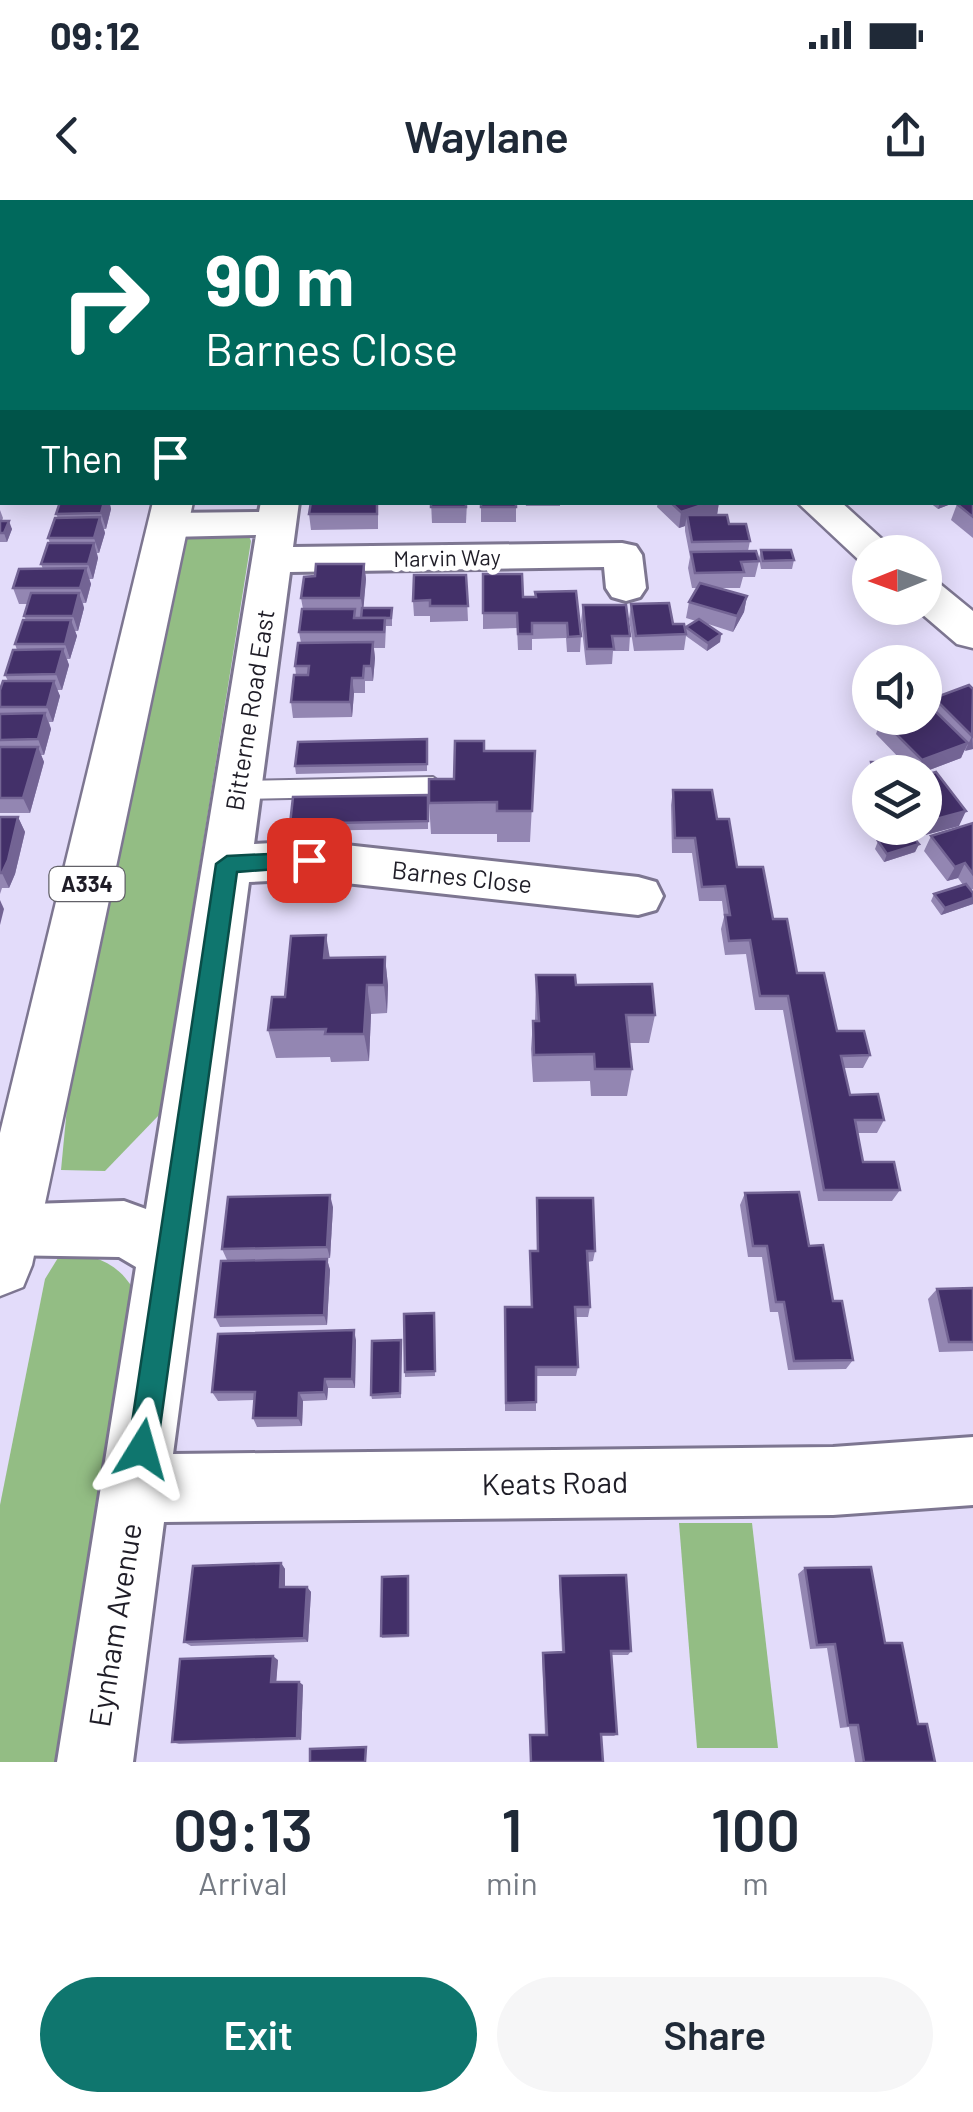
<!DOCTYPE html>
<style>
body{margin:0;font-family:Barlow,sans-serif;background:#f6f6f7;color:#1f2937;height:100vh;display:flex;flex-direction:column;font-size:38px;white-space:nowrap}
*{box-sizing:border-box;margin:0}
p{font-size:32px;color:#747a83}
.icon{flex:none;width:55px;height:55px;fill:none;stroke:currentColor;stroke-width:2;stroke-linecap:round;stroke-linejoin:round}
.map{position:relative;height:1562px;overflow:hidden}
.details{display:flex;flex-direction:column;background:#fff;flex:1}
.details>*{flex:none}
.guide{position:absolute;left:0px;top:0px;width:975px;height:305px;box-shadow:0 5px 25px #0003;background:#00695c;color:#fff;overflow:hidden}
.needle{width:65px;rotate:269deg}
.controls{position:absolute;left:852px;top:335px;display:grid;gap:20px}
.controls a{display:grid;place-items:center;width:90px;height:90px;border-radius:50%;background:#fff;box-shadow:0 5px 25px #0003;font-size:50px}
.pin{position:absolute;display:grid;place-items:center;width:85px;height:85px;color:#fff;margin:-42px;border-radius:20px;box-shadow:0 5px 15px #0006}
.me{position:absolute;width:110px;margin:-55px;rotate:8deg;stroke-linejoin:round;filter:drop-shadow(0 0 8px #0008)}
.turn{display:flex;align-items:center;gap:35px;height:210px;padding:0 40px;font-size:45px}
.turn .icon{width:130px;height:130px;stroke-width:2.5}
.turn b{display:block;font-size:70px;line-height:85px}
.then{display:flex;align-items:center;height:95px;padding:0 40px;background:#0003;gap:20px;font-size:38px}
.eta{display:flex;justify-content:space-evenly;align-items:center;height:170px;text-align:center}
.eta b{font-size:60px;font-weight:600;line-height:70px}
.action{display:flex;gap:20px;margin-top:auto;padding:20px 40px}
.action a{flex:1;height:115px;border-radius:60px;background:#0f766e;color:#fff;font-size:40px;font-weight:600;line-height:115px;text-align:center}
.action a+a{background:#f6f6f7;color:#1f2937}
.status{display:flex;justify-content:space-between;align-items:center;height:70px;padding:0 50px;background:#fff;direction:ltr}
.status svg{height:28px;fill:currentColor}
header{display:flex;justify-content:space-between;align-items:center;height:130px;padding:0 40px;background:#fff;font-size:45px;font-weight:600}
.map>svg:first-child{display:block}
.green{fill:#93bd84}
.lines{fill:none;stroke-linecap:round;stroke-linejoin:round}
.service-casing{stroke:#7d7691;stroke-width:4}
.minor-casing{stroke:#7d7691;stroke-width:6}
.tertiary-casing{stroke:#7d7691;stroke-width:5}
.primary-casing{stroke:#7d7691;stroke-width:5}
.service{fill:#fff;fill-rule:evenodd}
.minor{fill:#fff;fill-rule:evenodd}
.tertiary{fill:#fff;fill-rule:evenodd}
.primary{fill:#fff;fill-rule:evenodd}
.wall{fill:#9386b2}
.shaded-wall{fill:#736494}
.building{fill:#433069;stroke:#736494;stroke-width:2.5}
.route{fill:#0f766e;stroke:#0a4d48;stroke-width:2.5}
.labels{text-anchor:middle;stroke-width:10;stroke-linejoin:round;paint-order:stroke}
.far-street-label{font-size:22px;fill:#1f1d27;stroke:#fff}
.shield{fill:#fff;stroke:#626168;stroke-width:2.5}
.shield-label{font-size:22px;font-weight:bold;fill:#1f1d27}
.street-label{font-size:25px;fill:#1f1d27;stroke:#fff}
.near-street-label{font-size:30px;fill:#1f1d27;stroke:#fff}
</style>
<div class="status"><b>09:12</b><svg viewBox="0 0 49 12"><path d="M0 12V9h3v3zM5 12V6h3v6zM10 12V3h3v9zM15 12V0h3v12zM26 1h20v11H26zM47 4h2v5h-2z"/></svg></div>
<header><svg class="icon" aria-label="back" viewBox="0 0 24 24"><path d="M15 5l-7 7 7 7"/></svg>Waylane<svg class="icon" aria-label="share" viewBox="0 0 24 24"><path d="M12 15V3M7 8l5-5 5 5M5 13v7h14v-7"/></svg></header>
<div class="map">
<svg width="973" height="1562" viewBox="0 0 973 1562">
<rect width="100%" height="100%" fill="#e3dcfa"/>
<g class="green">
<path d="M192,328L248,334L251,341L160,914L105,971L61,970L73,845L183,345Z"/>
<path d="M61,1053C94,1053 122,1064 136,1095L62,1562H0V1305L45,1079Z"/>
<path d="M679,1323H752L778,1548H697Z"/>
</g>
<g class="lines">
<g class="service-casing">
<path id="service" d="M433,577L445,586L433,595L238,599L226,590L238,581Z"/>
</g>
<g class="minor-casing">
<g id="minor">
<rect x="972" y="28" width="1" height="18"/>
<rect x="0" y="83" width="2" height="18"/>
<path d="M261,302H299L293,347L622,343L636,346L642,355L646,388L640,397L626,401L612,397L606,388L604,367L290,372L254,644L309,641L638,677L656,682L663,696L656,710L638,715L309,679L249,682L173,1254L833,1247L973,1237V1305L833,1315L164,1322L133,1562H57L136,1067L119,1057L0,1055V1005L124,1001L146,1009L256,335L168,337L154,333L149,325L154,317L168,313L259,312Z"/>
</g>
</g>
<g class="tertiary-casing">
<g id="tertiary">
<path d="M464,0H496L497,2H466Z"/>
<path d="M797,302H841L896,352H870V363L860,361Z"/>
<path d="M925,380L940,384L973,411V448L957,444L915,408H925Z"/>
</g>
</g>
<g class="primary-casing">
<path id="primary" d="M153,302H193L32,1065L23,1087L0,1096V933Z"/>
</g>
<use href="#service" class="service"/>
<use href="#minor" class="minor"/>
<use href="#tertiary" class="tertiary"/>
<use href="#primary" class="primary"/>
</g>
<g class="wall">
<path d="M533,0H598L626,2H539V0Z"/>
<path d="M831,0H973L972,4V2H832H834Z"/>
<rect x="0" y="40" width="2" height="41"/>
<path d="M0,125L2,126V153L0,152Z"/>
<path d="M973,299V338L951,320L957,304Z"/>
<path d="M60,302H113L110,303L111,309L106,329H104L105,333L99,353H97L98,358L93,379H89L91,384L86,403H83L84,408L78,431H75L77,436L70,459H67L69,465L62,490H57L60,496L53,522H49L51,529L44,555H41L44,562L30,613H0V490L8,481L5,475L17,450L15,444L26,420L24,416L28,404H19L13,388L43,369L41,364L50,343L48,338L58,318L56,314Z"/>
<path d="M311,302H378V329L311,330L309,314Z"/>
<path d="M431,302H467L466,323H432Z"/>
<rect x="481" y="302" width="35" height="20"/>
<path d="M525,302H560V306H526Z"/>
<path d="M658,302H719L717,315L750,341L748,351L759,361L755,377H743L740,388H718L747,396L744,412L733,432L705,423L721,434L720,442L707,451L686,436L684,450L634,451L629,419L631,404L685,429L696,421L686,418L689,402L697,388H692L688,368L690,357L685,331V326L679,328L657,307Z"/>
<path d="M929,302H956L938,309Z"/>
<path d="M0,310L3,318L2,321L12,329L7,342H0Z"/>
<path d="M761,350L794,360L792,369H761L759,358Z"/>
<path d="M364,364L366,379L363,408L392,416V426H386L385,448H374L375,458L373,481H365V493H354L352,517L293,518L291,502L296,475L295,466L301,443L299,432L303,409L301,398L315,376Z"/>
<path d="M483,374L523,397H535V392L581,436L580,452H567L566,438L532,439V450H518L517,428L483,429Z"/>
<path d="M466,375L468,421L430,422V416H414L413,401Z"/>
<path d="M583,405L630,436L629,451H613L612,464L586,465L581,421Z"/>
<path d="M973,489V549L964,550L961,558L924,572H913L906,565L908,572H870V580L868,570L871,562L904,563L876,534L881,519L930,506L934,498Z"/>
<path d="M427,539V571L296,574L295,566Z"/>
<path d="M535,551L530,642H497V634H431L429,603L454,579Z"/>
<path d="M673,590L717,619L737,667L773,719L797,773L837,831L870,855L863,868H844L850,895L884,920L877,933H858L863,962L900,990L892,1001H818L783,810H755L746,754L725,755L721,729L724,717L722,701H699L692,653H672L671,605Z"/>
<path d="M428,595V629L292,631L290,624Z"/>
<path d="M0,617H18L25,632L15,674L9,688H2L0,694Z"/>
<path d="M973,623V689L971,690L973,704L941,715L931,701L934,694L963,685L958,678L947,681L924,651L931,636Z"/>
<path d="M959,626L914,638L919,644L915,652L884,662L875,649L878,641L905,633L901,628Z"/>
<path d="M385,757L388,786L387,813L371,814L369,861L331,862L330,857L276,858L268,830L285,797L330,758Z"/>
<path d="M536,775L576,785L655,815L649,843H629L632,869L627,896H591L590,881L533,882L531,849L533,821H535Z"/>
<path d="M745,993L809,1046L833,1101L853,1160L846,1169L788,1170L778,1112H770L762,1057H748L740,1005Z"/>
<path d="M537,998L595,1051L593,1061L587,1062L590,1107L588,1117H575L578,1167L576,1176H536V1211H505V1107H531L530,1061V1051H537Z"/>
<path d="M333,1007L330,1058L227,1060L222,1049Z"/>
<path d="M327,1059L330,1070L327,1125L220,1127L215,1117Z"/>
<path d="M973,1088V1151L939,1152L928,1099L937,1089Z"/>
<path d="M434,1113L435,1176L405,1177V1172Z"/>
<path d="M356,1140L355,1188H328L327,1200L303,1201L302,1226L257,1227L253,1218L254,1200L218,1201L212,1192Z"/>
<path d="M401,1140V1198L372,1199L371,1195Z"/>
<path d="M281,1363L285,1369V1387H307L311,1392L308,1442L191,1446L184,1442Z"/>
<path d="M805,1368L885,1443L918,1524L935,1562H855L849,1527L840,1528L827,1448L810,1449L798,1374Z"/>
<path d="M560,1376L631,1451L628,1455H611L617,1534L614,1536H601L603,1562H530V1535H545L542,1456L543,1453L562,1452L559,1381Z"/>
<path d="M409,1378V1437L382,1438L381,1436Z"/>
<path d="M278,1460L276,1482H299L303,1485L301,1540L179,1544L172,1542Z"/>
</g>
<g class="shaded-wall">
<path d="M0,0H17L18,2H2V10H0Z"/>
<path d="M561,0H590V2H554Z"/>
<path d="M944,0H965L964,2H944Z"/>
<path d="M2,162V181L0,183V164Z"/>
<path d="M2,254V274L0,276V256Z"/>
<path d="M104,302H109L111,309L106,329L101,313Z"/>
<path d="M711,302H719L717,315H687L685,326L679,328L681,312Z"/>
<path d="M940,302H956L938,309Z"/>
<path d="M100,317L105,333L99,353L94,338Z"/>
<path d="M9,321L12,329L7,342L4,333Z"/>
<path d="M94,343L98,358L93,379L88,364Z"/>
<path d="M364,364L366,379L363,414L361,398Z"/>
<path d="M86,368L91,384L86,403L80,388Z"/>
<path d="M79,393L84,408L78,431L73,416Z"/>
<path d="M747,396L744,412L733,432L737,416Z"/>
<path d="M71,420L77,436L70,459L65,444Z"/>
<path d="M721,434L720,442L707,451L708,443Z"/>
<path d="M373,442L375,458L373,481L371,466Z"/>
<path d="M63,449L69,465L62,490L56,474Z"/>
<path d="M352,478L354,493L352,517L350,502Z"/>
<path d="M54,481L60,496L53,522L47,507Z"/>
<path d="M45,513L51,529L44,555L38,539Z"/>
<path d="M972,536L973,549L965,551Z"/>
<path d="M968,543L961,558L924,572H917L922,560Z"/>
<path d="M38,547L44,562L30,613L23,598Z"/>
<path d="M966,611L959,626L910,639L915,628H925V622Z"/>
<path d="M18,617L25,632L15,674L9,688L2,673Z"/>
<path d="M919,644L915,652L884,662L887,654Z"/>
<path d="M965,663L958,678L947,681L955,667Z"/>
<path d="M973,698V704L941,715L945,708Z"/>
<path d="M0,700L4,709L0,725Z"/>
<path d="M326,735L331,765L324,758Z"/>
<path d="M385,757L388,786L387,813L384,785Z"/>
<path d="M367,785L371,814L369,861L364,834Z"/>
<path d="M330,995L333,1007L330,1058L327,1047Z"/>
<path d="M327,1059L330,1070L327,1125L324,1115Z"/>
<path d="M354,1130L356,1140L355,1188L352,1179Z"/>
<path d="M325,1179L328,1188L327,1200L324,1192Z"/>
<path d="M299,1193L303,1201L302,1226L298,1218Z"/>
<path d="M281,1363L285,1369V1392L280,1387Z"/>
<path d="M307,1387L311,1392L308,1442L304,1438Z"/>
<path d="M273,1456L278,1460L276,1485L271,1482Z"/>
<path d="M299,1482L303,1485L301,1540L297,1538Z"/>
</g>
<g class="building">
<path d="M119,0H153L152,2H119Z"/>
<path d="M345,0H433L436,2H342L341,1Z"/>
<path d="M588,0H598L604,2H576Z"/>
<path d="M607,0H624L626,2L602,1Z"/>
<path d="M842,0H858L862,2H832Z"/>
<path d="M868,0H936L927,2H872Z"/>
<rect x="0" y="40" width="2" height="26"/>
<path d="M0,125L2,126V140L0,139Z"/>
<path d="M0,231L2,232V254L0,256Z"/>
<path d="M973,299V317L957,304L972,302Z"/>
<path d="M60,302H104L101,313L56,314Z"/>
<path d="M311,302H377V314H309Z"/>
<rect x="431" y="302" width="35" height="5"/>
<rect x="481" y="302" width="35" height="5"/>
<path d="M670,302H711L681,312Z"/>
<path d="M687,315H727L729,324H746L750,341L692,342Z"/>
<path d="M100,317L94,338H48L55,318Z"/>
<path d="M0,321H9L4,333H0Z"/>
<path d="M48,343H94L88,364H41Z"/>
<path d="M761,350H791L794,360L763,361Z"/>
<path d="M756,351L759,361L741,362L744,372L695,373L691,352Z"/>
<path d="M316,364H364L361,398H301L304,377L315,376Z"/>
<path d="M86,368L80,388H13L19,369Z"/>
<path d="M483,374H522L523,397H536L535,392L576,391L581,436L568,437L567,423H532V434H518L517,413H483Z"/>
<path d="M414,375H466L468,406H430V400L413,401Z"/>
<path d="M700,383L747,396L737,416L689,402Z"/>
<path d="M31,393H79L73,416H24Z"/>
<path d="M669,403L673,424H684L686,434L636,436L631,404Z"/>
<path d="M583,405H626L630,436H612L614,449H587Z"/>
<path d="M362,408H392L391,418H361Z"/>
<path d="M302,409H355L354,418H385L384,432H299Z"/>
<path d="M699,419L721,434L708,443L686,427Z"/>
<path d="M23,420H71L65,444H15Z"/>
<path d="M373,442L371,466H364L363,478H352L350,502H291L294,475H308L309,466H295L298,443Z"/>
<path d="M63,449L56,474L5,475L13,450Z"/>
<path d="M3,481H54L47,507H0V490Z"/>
<path d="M969,485L973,489L972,536L934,498Z"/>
<path d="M930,506L968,543L922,560L881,519L925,518V507Z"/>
<path d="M45,513L38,539L0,540V514Z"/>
<path d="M427,539V564L295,566L298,542Z"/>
<path d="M455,541H484V551H535L532,611H497V602L429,603V579H454Z"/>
<path d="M0,547H38L23,598H0Z"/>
<path d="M871,562L905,563L907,571L897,572H873Z"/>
<path d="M936,572L966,611L925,622V575Z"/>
<path d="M673,590H712L717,619H729L737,667H763L773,719H787L797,773H824L837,831H864L870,855L841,856L850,895L878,894L884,920H855L863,962H894L900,990H824L788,796H760L750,740L729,741L725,715H730L725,686L702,687L695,638H675Z"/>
<path d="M428,595V621L290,624L293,597Z"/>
<path d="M0,617H18L8,660L2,673H0Z"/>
<path d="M973,623V674L965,663L955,667L931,636Z"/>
<path d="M909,632L919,644L887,654L878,641Z"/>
<path d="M966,684L973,693V698L945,708L934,694Z"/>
<path d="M326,735L324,758L385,757L384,785H367L364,834H325L326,829L268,830L272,797H285L291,736Z"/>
<path d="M536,775H575L576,785L652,784L655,815H626L632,869H595L594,854L534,855L533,821H539Z"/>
<path d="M799,992L809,1046L823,1045L833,1101H842L853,1160L794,1161L784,1102H776L767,1046H753L745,993Z"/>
<path d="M330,995L327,1047L222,1049L228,997Z"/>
<path d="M537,998H593L595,1051H587L590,1107H575L578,1167H536V1202L506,1203L505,1107H532L530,1051H538Z"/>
<path d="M327,1059L324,1115L215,1117L221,1061Z"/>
<path d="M973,1088V1142H949L937,1089Z"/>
<path d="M434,1113L435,1171L405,1172L404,1114Z"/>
<path d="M354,1130L352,1179H325L324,1192L299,1193L298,1218H253L255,1192H212L218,1134Z"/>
<path d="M401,1140L400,1193L371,1195L372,1141Z"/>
<path d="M281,1363L280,1387H307L304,1438L184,1442L193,1366Z"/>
<path d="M871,1367L885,1443H902L918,1524H927L935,1562H864L858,1525H848L835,1444L817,1445L805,1368Z"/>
<path d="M626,1375L631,1451H611L617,1534H601L603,1562H531L530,1535H547L543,1453L564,1452L560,1376Z"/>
<path d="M408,1376V1435L381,1436L382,1377Z"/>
<path d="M273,1456L271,1482H299L297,1538L172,1542L180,1459Z"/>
<path d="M366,1547L365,1562H310V1549Z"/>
</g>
<path class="route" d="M309,652L320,660L317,666L237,672L157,1249L152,1259L142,1263L132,1259L128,1249L216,664L227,656Z"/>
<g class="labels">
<g class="far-street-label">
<text transform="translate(447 358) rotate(-1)" y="8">Marvin Way</text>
</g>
<rect class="shield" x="49.5" y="667" width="75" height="34" rx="8"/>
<g class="shield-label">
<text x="87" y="692">A334</text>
</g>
<g class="street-label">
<text transform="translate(250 510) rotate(-81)" y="9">Bitterne Road East</text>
<text transform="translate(462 677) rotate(6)" y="9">Barnes Close</text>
</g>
<g class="near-street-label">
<text transform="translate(555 1284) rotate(-1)" y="10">Keats Road</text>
<text transform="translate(116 1425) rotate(-81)" y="10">Eynham Avenue</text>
</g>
</g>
</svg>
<div class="controls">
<a><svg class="needle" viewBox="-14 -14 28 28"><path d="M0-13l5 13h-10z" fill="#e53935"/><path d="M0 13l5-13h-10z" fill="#747a83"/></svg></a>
<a><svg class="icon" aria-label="sound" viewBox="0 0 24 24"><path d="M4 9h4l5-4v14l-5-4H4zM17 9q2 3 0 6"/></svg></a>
<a><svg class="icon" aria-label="layers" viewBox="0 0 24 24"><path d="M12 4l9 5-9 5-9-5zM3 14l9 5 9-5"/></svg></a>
</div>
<div class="pin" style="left:309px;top:660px;background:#d93025"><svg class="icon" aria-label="arrive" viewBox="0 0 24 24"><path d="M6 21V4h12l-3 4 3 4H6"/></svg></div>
<svg class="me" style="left:142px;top:1249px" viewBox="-20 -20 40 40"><path d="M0-17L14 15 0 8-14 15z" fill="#0f766e" stroke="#fff" stroke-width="4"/></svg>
<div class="guide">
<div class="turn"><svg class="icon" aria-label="right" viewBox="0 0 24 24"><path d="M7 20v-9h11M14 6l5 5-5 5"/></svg><div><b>90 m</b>Barnes Close</div></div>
<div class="then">Then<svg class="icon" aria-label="arrive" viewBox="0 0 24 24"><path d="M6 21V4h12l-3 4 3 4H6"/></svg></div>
</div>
</div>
<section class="details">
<div class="eta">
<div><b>09:13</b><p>Arrival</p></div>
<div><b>1</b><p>min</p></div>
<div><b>100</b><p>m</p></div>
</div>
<div class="action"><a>Exit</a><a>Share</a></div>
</section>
